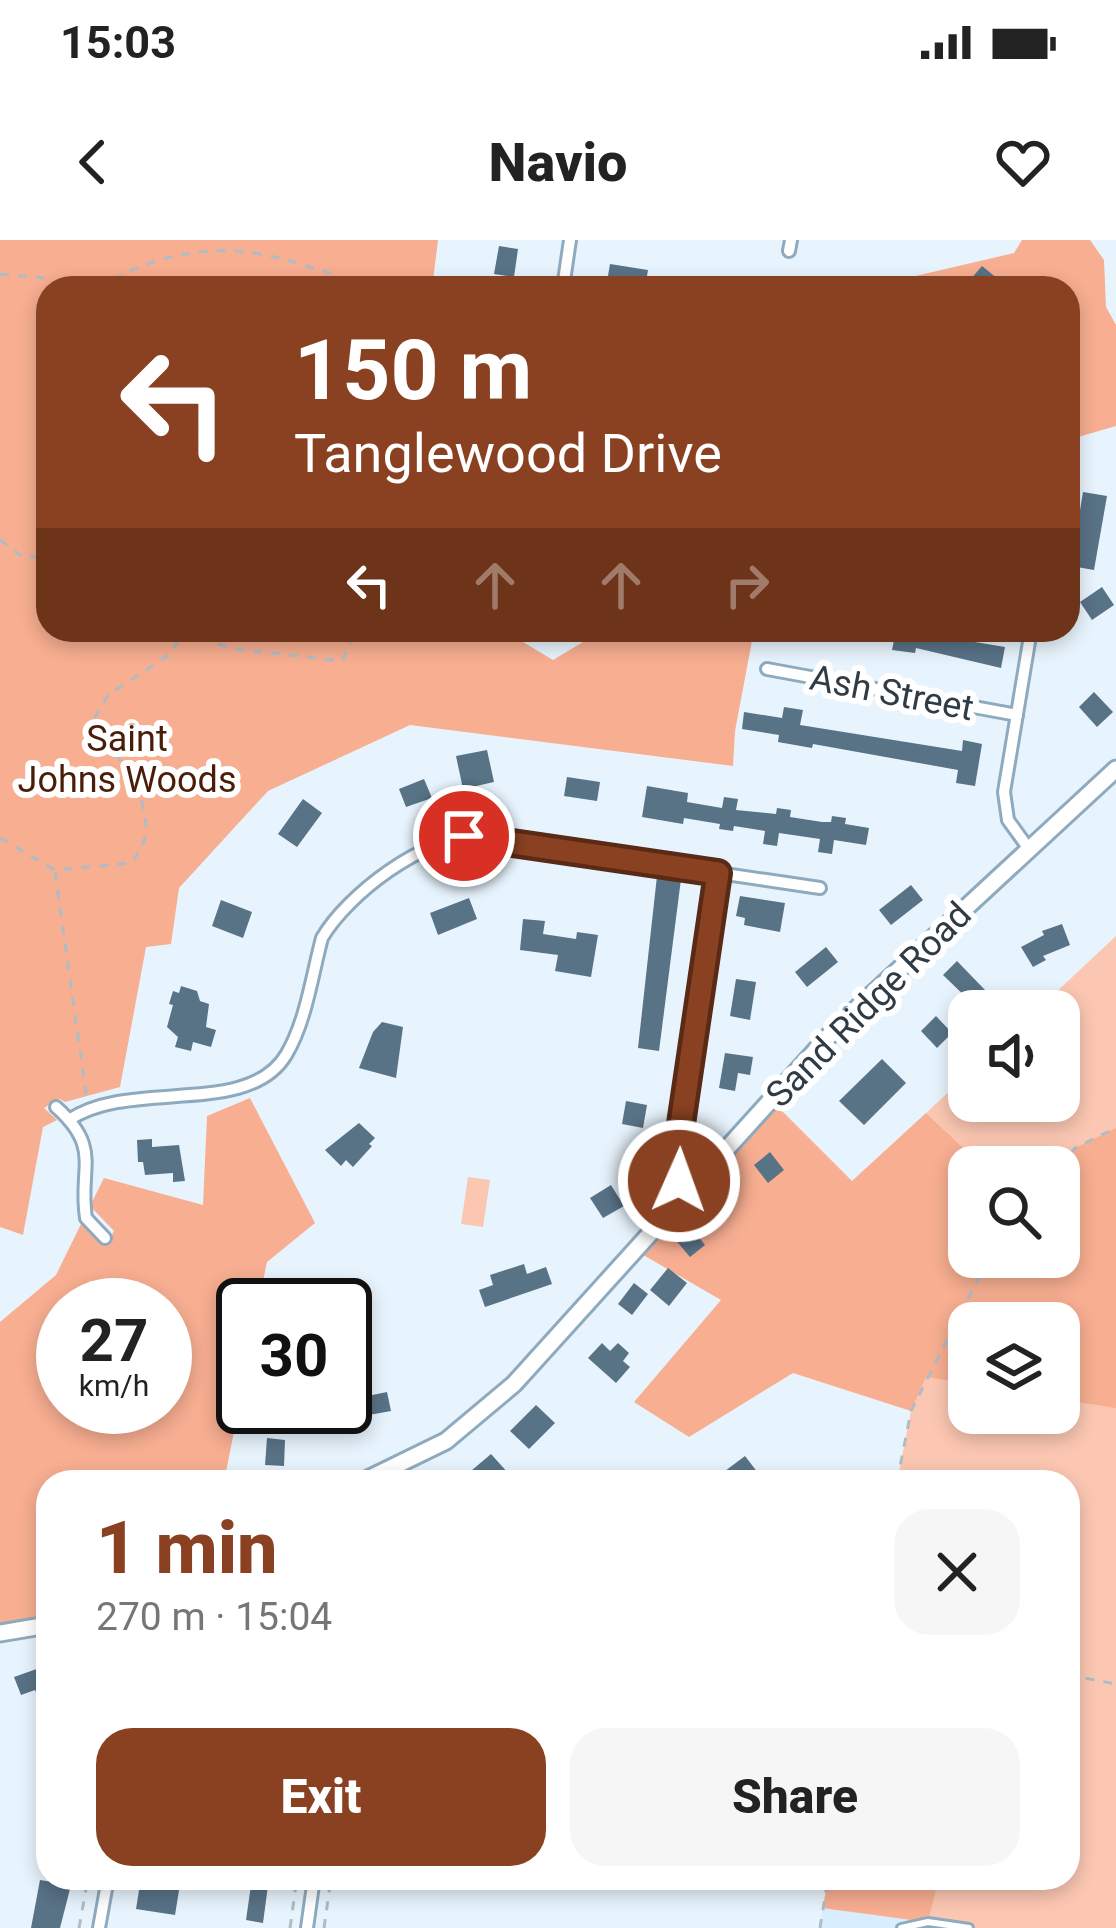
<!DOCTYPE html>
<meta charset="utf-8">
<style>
body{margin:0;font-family:Roboto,sans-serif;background:#f6f6f6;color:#222;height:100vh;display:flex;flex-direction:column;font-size:45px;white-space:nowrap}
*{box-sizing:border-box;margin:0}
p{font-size:39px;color:#767676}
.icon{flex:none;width:66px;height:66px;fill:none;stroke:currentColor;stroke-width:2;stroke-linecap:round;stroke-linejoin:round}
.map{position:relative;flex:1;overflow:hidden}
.panel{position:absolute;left:36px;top:1230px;width:1044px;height:420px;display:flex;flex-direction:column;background:#fff;border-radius:36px;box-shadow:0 6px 18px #0003}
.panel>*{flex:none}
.top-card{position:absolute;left:36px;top:36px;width:1044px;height:366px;border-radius:36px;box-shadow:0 6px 18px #0003;background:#894121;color:#fff;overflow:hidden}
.controls{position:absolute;left:948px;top:750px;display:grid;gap:24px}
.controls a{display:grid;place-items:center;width:132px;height:132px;border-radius:24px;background:#fff;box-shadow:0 6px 18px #0003;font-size:60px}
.speed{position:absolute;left:36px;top:1038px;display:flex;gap:24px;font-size:60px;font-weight:700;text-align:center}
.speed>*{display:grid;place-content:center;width:156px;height:156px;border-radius:50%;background:#fff;box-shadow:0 6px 18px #0003;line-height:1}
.speed small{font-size:30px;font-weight:400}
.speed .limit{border:6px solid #111;border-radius:18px;background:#fff;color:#111}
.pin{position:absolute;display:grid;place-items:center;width:102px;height:102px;color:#fff;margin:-51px;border:6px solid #fff;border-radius:50%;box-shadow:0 3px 12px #0007}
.me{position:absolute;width:132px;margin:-66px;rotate:2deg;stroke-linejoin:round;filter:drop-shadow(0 0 9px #0008)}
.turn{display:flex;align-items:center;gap:42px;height:252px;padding:0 60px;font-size:54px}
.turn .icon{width:156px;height:156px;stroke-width:2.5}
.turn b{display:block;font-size:84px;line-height:102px}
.lanes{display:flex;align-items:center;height:114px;padding:0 60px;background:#0003;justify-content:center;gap:60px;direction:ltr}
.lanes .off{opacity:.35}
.round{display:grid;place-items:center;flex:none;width:126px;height:126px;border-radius:36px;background:#f6f6f6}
.overview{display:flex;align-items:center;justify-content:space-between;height:204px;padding:0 60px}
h1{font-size:72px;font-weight:800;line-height:90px;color:#894121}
.cta{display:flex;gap:24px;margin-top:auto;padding:24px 60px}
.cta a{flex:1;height:138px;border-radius:36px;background:#894121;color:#fff;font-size:48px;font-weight:800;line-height:138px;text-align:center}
.cta a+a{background:#f6f6f6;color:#222}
.status{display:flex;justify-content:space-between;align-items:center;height:84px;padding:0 60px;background:#fff;direction:ltr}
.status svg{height:33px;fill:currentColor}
header{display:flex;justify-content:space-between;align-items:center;height:156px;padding:0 60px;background:#fff;font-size:54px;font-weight:800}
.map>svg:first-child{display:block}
.built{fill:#d8edfe}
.green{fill:#fbc7b2;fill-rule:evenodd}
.forest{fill:#f7ae91;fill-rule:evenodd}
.building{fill:#587286}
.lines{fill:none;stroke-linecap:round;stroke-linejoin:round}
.lane-casing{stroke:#8eaabf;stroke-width:12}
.street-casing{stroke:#8eaabf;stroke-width:16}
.secondary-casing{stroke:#8eaabf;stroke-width:21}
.path{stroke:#b0bcc5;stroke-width:3;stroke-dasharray:9 9;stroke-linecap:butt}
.lane{stroke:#fff;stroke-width:6}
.street{stroke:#fff;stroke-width:10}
.secondary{stroke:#fff;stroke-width:15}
.route-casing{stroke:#592a15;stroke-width:30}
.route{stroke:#894121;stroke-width:21}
.labels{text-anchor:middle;stroke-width:12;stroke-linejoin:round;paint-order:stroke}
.street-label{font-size:36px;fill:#303c45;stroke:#fff}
.park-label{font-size:36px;fill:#4a1d08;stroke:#fff}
</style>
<div class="status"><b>15:03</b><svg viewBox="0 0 49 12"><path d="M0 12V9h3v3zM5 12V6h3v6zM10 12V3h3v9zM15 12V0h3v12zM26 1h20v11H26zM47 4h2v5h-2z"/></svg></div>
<header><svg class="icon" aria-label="back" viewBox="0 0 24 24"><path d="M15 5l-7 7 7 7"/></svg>Navio<svg class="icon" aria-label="heart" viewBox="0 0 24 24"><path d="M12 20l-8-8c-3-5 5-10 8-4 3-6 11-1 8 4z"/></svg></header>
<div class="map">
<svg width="1116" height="1688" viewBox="0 0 1116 1688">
<rect width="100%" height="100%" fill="#e8f4fd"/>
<path class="built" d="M823,1668L928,1682L969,1688H820Z"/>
<g class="green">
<path d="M1116,696V1688H969L823,1668L828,1638H1068V1242H897L911,1171L978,1017H1059V927H984L926,873L969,833V861H1059V771H1036ZM969,1083H1059V1173H969Z"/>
<path d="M468,937L490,940L483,987L461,984Z"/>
</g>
<g class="forest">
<path d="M0,0H438L432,48H48V390H503L553,420L603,390H754L735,491L733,526L410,485L268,551L179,648L171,704L146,707L120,847L65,862L60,859L44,868L57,880L43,887L23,995L0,987Z"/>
<path d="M1022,0H1090L1104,20L1106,67L1116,85V186L1078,197L1068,192V48H877V45L1014,13Z"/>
<path d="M250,858L315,983L267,1022L258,1065H243V1146L224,1242H48V1377L0,1390V1082L56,1035L81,984L106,1006L114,991L90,966L104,938L203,965L207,876ZM63,1065H165V1167H63Z"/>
<path d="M770,859L852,941L926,873L984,927H969V1017H1059V927L1075,908L1116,888V1168L1059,1159V1083H969V1144L926,1137L911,1171L793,1133L689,1197L634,1162L721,1060L633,1009Z"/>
<path d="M828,1638H939L928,1682L823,1668Z"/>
</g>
<g class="building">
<path d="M499,6L518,9L514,37L494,34Z"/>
<path d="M610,24L648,30L645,48H606Z"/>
<path d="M982,26L1009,48H963Z"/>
<path d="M1083,252L1107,256L1094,330L1071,326Z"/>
<path d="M1102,347L1114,365L1092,380L1080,362Z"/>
<path d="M896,390H959L957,399L1005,407L1001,428L916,408L915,413L892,410Z"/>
<path d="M1094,452L1113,472L1097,487L1079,467Z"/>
<path d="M784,467L803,470L800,485L962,511L963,500L982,504L975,546L956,543L958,530L813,504L812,508L778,502L779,495L742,489L744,472L782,478Z"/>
<path d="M487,510L494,542L463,549L456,516Z"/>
<path d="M567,537L600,542L597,561L564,556Z"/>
<path d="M424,539L432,558L406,567L399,549Z"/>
<path d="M647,546L688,553L687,562L722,568L724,557L738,559L736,570L776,574L777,568L791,570L790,577L822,582H831L832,576L846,578L845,584L869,588L866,605L834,600L832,614L818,612L820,599L779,593L777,606L763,604L765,591L734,586L733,591L719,589L720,584L684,578L683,584L642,577Z"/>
<path d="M303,559L322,573L297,607L278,594Z"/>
<path d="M657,636L681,639L659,811L638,808Z"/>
<path d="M911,645L923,660L891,685L879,670Z"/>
<path d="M740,656L785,663L780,692L744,685L745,678L736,676Z"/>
<path d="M469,658L477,679L438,695L430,673Z"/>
<path d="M221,660L252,672L243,698L212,686Z"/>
<path d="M523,679L545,681L543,694L576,699L577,692L598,695L591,737L555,731L558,715L520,710Z"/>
<path d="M1062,684L1070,705L1043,716L1046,720L1033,727L1021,707L1044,695L1042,691Z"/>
<path d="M826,707L838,722L807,747L795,732Z"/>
<path d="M957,721L985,750L972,763L943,735Z"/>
<path d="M736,739L756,742L750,780L730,776Z"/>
<path d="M181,746L197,751L200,761L209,764L206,787L216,790L211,807L193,802L191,811L175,807L178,797L167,787L173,765L169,764L173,751L179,753Z"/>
<path d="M936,776L952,793L937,808L921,791Z"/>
<path d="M382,782L403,787L396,838L359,828L373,792Z"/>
<path d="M725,813L753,817L750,835L738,833L735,851L719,848Z"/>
<path d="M882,819L906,843L864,885L839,861Z"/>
<path d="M626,861L647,865L643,888L622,884Z"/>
<path d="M359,883L375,898L369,904L372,906L353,927L346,920L341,926L325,910Z"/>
<path d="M152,899V907L179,905L185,941L173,942V933L145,935L143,922H138L137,900Z"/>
<path d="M770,912L784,930L768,943L754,925Z"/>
<path d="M611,945L624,966L603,978L590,958Z"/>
<path d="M683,977L705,1005L690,1017L668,991Z"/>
<path d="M524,1024L527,1034L546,1027L552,1044L485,1067L479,1050L493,1045L490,1035Z"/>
<path d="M668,1028L687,1043L669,1066L650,1050Z"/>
<path d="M634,1043L648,1054L632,1075L618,1064Z"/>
<path d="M602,1103L610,1111L618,1103L629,1113L623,1121L630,1127L616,1143L588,1118Z"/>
<path d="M387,1152L391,1171L352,1178L348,1160Z"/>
<path d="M536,1165L555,1183L529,1209L510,1191Z"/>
<path d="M267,1198L285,1200L284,1226L265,1225Z"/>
<path d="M491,1214L509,1234L500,1242H458Z"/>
<path d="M745,1216L765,1242H727L721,1234Z"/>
<path d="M48,1425V1454L38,1457L35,1450L21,1455L14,1437Z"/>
<path d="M141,1638H181L175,1675L136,1669Z"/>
<path d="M252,1638H269L263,1683L246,1680Z"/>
<path d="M40,1640L71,1645L60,1688H31Z"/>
</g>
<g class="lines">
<g class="lane-casing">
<path id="lane" d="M901,1688L928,1682L969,1688"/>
</g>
<g class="street-casing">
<g id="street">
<path d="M789,11L791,0"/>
<path d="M563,48L570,0"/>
<path d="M767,429L1017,475"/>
<path d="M1029,609L1008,580L1004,552L1031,390"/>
<path d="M56,867C103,909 78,928 86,978L105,998"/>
<path d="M69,880C131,838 248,878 286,815C306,782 312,735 322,698C347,655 424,596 475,597L820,648"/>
<path d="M685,955L677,928V910L718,633"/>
<path d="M99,1688L108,1638"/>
<path d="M307,1688L314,1638"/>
</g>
</g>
<g class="secondary-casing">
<g id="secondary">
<path d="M362,1242L446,1201L514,1144L837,787L1116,529"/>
<path d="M0,1393L48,1385"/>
</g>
</g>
<g class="path">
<path d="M0,34L46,38L68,48"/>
<path d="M98,48C164,8 230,0 303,25C323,32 335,30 351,48"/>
<path d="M0,300L24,318L48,315"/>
<path d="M0,598L55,630L132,623C136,615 144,605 145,597C152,557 116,512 91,484L108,455L169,415L182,394L236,409L342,421L357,390"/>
<path d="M55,632L87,860"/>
<path d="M1059,927L1075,908L1116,888"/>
<path d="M897,1242L911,1171L989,1017"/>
<path d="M1068,1435L1116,1444"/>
<path d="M79,1688L88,1638"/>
<path d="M290,1688L297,1638"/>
<path d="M324,1688L331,1638"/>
<path d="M820,1688L828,1638"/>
</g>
<use href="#lane" class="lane"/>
<use href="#street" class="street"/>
<use href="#secondary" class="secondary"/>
</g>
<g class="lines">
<g class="route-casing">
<path id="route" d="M464,596L718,633L681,884L679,941"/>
</g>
<use href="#route" class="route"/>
</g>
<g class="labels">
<g class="street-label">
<text transform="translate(892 452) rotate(11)" y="13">Ash Street</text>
<text transform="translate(868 764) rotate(-45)" y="13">Sand Ridge Road</text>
</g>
<g class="park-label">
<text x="127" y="511">Saint<tspan x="127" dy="41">Johns Woods</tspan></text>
</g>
</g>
</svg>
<div class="controls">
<a><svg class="icon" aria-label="sound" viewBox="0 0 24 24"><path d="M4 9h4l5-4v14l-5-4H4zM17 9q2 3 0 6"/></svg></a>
<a><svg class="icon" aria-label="search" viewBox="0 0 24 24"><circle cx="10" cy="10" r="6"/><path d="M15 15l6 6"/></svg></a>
<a><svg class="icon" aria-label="layers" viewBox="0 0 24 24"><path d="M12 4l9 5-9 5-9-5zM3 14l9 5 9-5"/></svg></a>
</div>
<div class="speed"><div>27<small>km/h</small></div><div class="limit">30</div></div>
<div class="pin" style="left:464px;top:596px;background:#d93025"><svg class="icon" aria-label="arrive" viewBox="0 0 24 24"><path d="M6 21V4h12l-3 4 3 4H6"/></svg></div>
<svg class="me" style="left:679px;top:941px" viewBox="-20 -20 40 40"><circle r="17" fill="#894121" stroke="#fff" stroke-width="3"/><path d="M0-11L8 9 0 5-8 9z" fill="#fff"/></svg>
<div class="top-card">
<div class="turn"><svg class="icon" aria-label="left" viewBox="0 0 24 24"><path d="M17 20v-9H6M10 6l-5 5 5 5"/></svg><div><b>150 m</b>Tanglewood Drive</div></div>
<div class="lanes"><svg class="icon" aria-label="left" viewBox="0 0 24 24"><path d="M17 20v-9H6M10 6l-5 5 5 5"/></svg><svg class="icon off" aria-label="ahead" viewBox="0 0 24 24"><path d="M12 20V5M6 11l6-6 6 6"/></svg><svg class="icon off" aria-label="ahead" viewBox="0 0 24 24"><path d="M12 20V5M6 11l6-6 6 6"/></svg><svg class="icon off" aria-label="right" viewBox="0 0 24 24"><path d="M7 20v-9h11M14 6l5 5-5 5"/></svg></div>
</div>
<section class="panel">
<div class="overview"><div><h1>1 min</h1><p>270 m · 15:04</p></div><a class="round"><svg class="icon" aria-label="close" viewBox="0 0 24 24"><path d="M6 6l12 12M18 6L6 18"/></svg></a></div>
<div class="cta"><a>Exit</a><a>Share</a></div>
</section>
</div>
